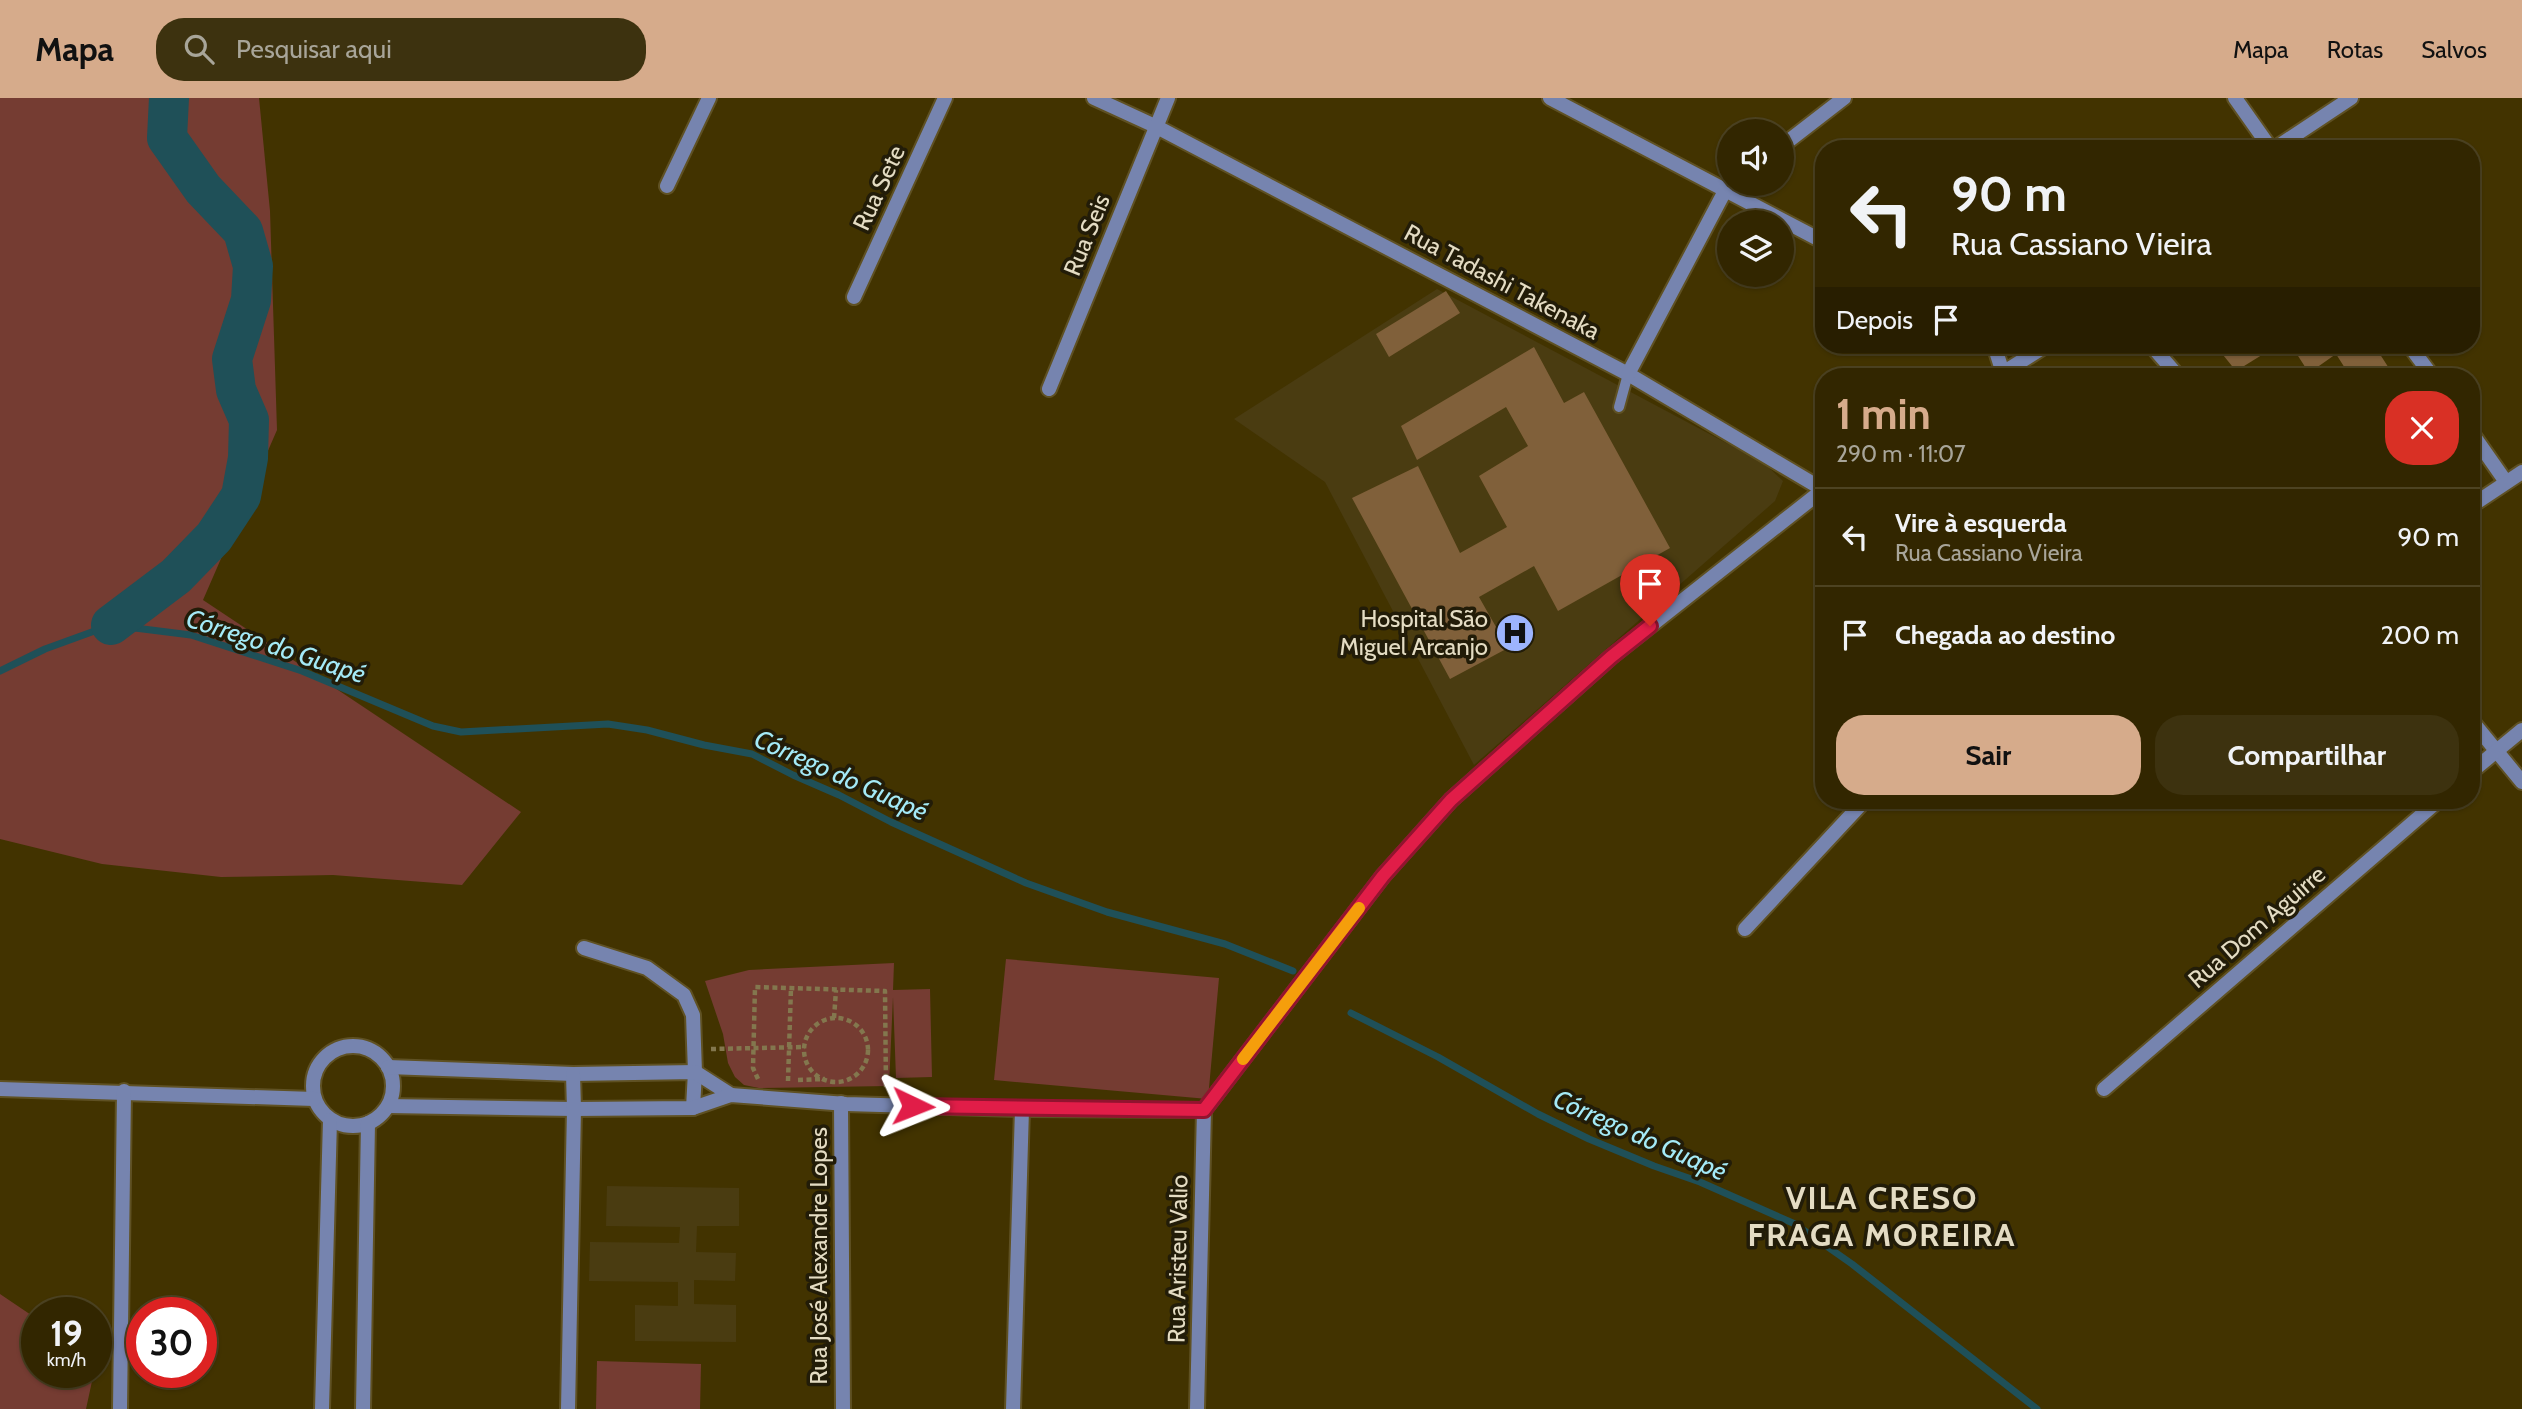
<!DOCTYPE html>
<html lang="pt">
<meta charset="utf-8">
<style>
body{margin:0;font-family:Cabin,sans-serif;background:#3d320f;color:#f1f3f6;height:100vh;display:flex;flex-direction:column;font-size:26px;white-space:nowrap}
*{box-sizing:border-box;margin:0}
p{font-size:23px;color:#a8a599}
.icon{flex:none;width:38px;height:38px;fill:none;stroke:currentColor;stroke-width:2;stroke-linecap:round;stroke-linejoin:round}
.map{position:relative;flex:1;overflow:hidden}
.panel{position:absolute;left:1815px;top:270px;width:665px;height:441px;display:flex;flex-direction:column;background:#322600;border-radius:28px;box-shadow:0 2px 5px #0004,0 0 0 2px #4d4322}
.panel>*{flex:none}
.guide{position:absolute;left:1815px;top:42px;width:665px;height:214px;border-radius:28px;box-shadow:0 2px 5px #0004,0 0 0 2px #4d4322;background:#322600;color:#f1f3f6;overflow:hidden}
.controls{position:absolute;left:1717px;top:21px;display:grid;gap:14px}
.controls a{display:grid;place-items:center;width:77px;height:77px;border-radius:50%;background:#322600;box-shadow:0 2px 5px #0004,0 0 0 2px #4d4322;font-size:35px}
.speed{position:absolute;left:21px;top:1199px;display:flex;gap:14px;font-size:35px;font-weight:700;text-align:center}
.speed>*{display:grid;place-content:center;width:91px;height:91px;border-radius:50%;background:#322600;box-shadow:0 2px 5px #0004,0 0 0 2px #4d4322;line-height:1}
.speed small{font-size:18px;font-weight:400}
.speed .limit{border:10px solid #d22;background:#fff;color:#111}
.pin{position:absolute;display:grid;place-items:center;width:60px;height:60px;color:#fff;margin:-72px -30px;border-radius:50% 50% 50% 0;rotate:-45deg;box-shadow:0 0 7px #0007}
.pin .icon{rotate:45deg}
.me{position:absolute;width:77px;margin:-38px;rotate:92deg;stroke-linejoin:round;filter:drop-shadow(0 0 5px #0008)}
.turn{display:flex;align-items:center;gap:24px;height:147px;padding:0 21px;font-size:32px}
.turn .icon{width:91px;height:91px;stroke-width:2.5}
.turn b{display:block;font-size:49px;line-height:60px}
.then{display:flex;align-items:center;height:66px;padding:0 21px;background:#0003;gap:14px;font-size:26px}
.round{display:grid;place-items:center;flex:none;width:74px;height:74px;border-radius:28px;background:#3d320f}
.overview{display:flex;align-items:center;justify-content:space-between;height:119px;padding:0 21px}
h1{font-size:42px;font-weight:800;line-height:52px;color:#d6ab8b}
.primary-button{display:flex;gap:14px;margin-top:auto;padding:14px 21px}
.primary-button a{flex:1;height:80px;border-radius:28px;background:#d6ab8b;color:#111;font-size:28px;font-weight:800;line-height:80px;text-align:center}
.primary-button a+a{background:#3d320f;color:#f1f3f6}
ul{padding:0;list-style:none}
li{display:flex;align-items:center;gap:21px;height:98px;padding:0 21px;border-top:2px solid #4d4322}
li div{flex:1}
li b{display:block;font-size:26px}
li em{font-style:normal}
header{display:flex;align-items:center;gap:42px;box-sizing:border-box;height:98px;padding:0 35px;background:#d6ab8b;color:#111}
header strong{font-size:33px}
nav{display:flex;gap:38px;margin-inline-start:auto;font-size:24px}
.search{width:490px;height:63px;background:#3d320f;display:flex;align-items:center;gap:18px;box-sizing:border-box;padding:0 24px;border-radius:28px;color:#a8a599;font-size:26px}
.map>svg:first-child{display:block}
.built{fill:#4a3c11}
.green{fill:#753c32}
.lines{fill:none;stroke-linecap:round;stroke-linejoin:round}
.stream{stroke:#1f5058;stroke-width:7}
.river{stroke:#1f5058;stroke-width:40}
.building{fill:#80603a}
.lane-casing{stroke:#5f5123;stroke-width:14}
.street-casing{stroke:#5f5123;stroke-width:18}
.path{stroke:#83774e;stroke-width:4.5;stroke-dasharray:5 3.5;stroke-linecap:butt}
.lane{stroke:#7684af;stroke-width:10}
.street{stroke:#7684af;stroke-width:14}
.route-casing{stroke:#92132f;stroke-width:18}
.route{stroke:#e11d48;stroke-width:12}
.slow{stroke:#f59e0b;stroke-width:12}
.labels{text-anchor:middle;stroke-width:7;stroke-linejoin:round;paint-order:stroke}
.street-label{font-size:24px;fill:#e4dcc3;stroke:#221c08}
.poi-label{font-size:24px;fill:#e4dcc3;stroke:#221c08;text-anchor:end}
.water-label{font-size:26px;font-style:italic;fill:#a4eaf7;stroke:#221c08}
.district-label{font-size:32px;font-weight:bold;letter-spacing:2px;fill:#e4dcc3;stroke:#221c08}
</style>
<header>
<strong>Mapa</strong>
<div class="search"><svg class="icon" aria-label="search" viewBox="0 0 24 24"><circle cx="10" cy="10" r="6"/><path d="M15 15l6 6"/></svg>Pesquisar aqui</div>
<nav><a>Mapa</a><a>Rotas</a><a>Salvos</a></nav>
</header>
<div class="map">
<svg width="2522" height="1311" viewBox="0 0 2522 1311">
<rect width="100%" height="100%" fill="#423300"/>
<g class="built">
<path d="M1437,191L1764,365L1783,383L1775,403L1474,667L1325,384L1234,321Z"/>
<path d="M607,1088L739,1090V1128H697L696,1154L736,1155L735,1183L694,1182V1206L736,1207V1244L635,1243V1207L678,1208V1184L589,1183L590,1144L679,1145L680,1129L606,1128Z"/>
</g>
<g class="green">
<path d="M0,0H259L270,113L277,332L203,502L521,714L462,787L333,777L221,779L102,766L0,741Z"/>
<path d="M1006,861L1219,880L1208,1001L994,982Z"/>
<path d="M894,865L893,892L930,891L932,979L896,980L893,899L889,988L759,990L744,987L735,979L728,965L723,936L705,883L749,872Z"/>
<path d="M0,1196L37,1221V1274H94L86,1311H0Z"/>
<path d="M597,1263L701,1266L700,1311H596Z"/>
</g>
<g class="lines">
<g class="stream">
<path d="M0,573L45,551L111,527L191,537L302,573L433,628L461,634L608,626L647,632L704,647L752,656L793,677L839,697L891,724L1026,785L1107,814L1225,846L1293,873"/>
<path d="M1351,915L1438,959L1538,1016L1589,1041L1654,1068L1700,1084L1795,1126L1852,1166L2037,1311"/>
</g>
<path class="river" d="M111,527L176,478L214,439L241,398L248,360L249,322L236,292L232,261L251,202L253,168L243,133L203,91L167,40L169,0"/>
</g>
<g class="building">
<path d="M1446,193L1460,215L1389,259L1376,236Z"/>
<path d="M2215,247H2278L2236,273Z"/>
<path d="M2291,247H2374L2394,278H2350L2336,256L2309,275Z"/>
<path d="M1534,249L1564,305L1584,294L1670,450L1558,513L1534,468L1479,499L1508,550L1450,581L1352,400L1418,368L1460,455L1507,429L1479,378L1528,348L1506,309L1417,362L1401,328Z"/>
</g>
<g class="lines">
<g class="lane-casing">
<path id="lane" d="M1619,309L1628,276"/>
</g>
<g class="street-casing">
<g id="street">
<path d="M1094,0L1155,28L1628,276L1822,391"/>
<path d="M1550,0L1824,144"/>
<path d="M2235,0L2271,51"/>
<path d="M1782,48L1844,0"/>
<path d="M2274,51L2351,0"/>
<path d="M667,88L709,0"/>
<path d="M854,199L945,0"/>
<path d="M1994,247L2003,275"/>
<path d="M2151,247L2178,278"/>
<path d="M2409,247L2432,278"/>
<path d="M1628,276L1726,91L1733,86"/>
<path d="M1998,278L2047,247"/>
<path d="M1049,291L1168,0"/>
<path d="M2471,334L2506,384"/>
<path d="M2471,408L2522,374"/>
<path d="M2471,622L2522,684"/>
<path d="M2471,674L2522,632"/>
<path d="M1745,831L1865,702"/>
<path d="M584,850L647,870L684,897L693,917L695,974L693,1010"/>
<circle cx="353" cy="988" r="40"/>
<path d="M388,969L573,976L695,974L731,997"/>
<path d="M0,991L314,1001"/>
<path d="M2104,991L2439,702"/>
<path d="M841,1005L843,1311"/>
<path d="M388,1008L574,1011L693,1010L731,997L846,1006L1022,1011L1204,1012"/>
<path d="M1204,1012L1383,778L1451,702L1611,559L1824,391"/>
<path d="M120,1311L124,993"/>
<path d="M322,1311L330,1022"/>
<path d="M363,1311L368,1025"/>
<path d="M568,1311L574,1011L573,976"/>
<path d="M1013,1311L1022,1011"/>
<path d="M1197,1311L1204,1012"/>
</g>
</g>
<g class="path">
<path d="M834,920L836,892"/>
<circle cx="836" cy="952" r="32"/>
<path d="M711,951L805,949"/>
<path d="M758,981L753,970L755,889L885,893L886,992"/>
<path d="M798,982L825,981"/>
<path d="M788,983L791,890"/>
</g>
<use href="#lane" class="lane"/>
<use href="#street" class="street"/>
</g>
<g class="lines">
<g class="route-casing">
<path id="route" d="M913,1008L1204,1012L1383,778L1451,702L1611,559L1650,528"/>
</g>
<use href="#route" class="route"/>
<path class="slow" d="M1243,961L1359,810"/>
</g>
<defs>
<g id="hospital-disc" transform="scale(2.0125)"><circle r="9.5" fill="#9db4fd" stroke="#221c08"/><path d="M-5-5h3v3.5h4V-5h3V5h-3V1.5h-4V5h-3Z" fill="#111"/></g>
</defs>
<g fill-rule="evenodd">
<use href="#hospital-disc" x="1515" y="535"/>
</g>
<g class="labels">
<g class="street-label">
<text transform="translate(879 90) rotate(-65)" y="8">Rua Sete</text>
<text transform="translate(1087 137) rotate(-68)" y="8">Rua Seis</text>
<text transform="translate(1502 184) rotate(28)" y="8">Rua Tadashi Takenaka</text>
<text transform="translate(2257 829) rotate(-41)" y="8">Rua Dom Aguirre</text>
<text transform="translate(819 1158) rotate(-90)" y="8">Rua José Alexandre Lopes</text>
<text transform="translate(1178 1161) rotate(-89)" y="8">Rua Aristeu Valio</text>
</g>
<g class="poi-label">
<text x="1488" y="529">Hospital São<tspan x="1488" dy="28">Miguel Arcanjo</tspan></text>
</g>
<g class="water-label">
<text transform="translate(276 548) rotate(18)" y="9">Córrego do Guapé</text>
<text transform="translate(841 677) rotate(24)" y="9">Córrego do Guapé</text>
<text transform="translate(1640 1037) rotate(24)" y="9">Córrego do Guapé</text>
</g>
<g class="district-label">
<text x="1882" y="1111">VILA CRESO<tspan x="1882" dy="37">FRAGA MOREIRA</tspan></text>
</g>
</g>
</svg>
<div class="controls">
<a><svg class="icon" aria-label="sound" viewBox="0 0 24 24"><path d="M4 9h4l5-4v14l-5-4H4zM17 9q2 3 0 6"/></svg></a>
<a><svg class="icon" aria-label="layers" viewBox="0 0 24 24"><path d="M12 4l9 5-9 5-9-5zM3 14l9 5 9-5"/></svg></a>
</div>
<div class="speed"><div>19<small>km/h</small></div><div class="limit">30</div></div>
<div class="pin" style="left:1650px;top:528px;background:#d93025"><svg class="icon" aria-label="arrive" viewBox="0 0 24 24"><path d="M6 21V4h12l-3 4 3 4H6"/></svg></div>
<svg class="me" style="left:913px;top:1008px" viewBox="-20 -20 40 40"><path d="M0-17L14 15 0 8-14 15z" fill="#e11d48" stroke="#fff" stroke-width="4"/></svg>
<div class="guide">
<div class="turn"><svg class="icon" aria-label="left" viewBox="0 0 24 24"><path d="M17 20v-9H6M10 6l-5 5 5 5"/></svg><div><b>90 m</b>Rua Cassiano Vieira</div></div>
<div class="then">Depois<svg class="icon" aria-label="arrive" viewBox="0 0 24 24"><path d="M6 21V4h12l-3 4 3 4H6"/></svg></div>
</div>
<section class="panel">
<div class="overview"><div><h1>1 min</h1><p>290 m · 11:07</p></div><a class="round" style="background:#d93025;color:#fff"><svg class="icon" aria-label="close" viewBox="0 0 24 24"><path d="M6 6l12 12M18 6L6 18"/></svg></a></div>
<ul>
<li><svg class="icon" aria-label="left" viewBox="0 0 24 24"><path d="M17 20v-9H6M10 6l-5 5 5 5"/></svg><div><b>Vire à esquerda</b><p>Rua Cassiano Vieira</p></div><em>90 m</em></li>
<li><svg class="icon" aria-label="arrive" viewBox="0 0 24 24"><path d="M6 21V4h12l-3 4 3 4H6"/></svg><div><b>Chegada ao destino</b></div><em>200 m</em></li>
</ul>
<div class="primary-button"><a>Sair</a><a>Compartilhar</a></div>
</section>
</div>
